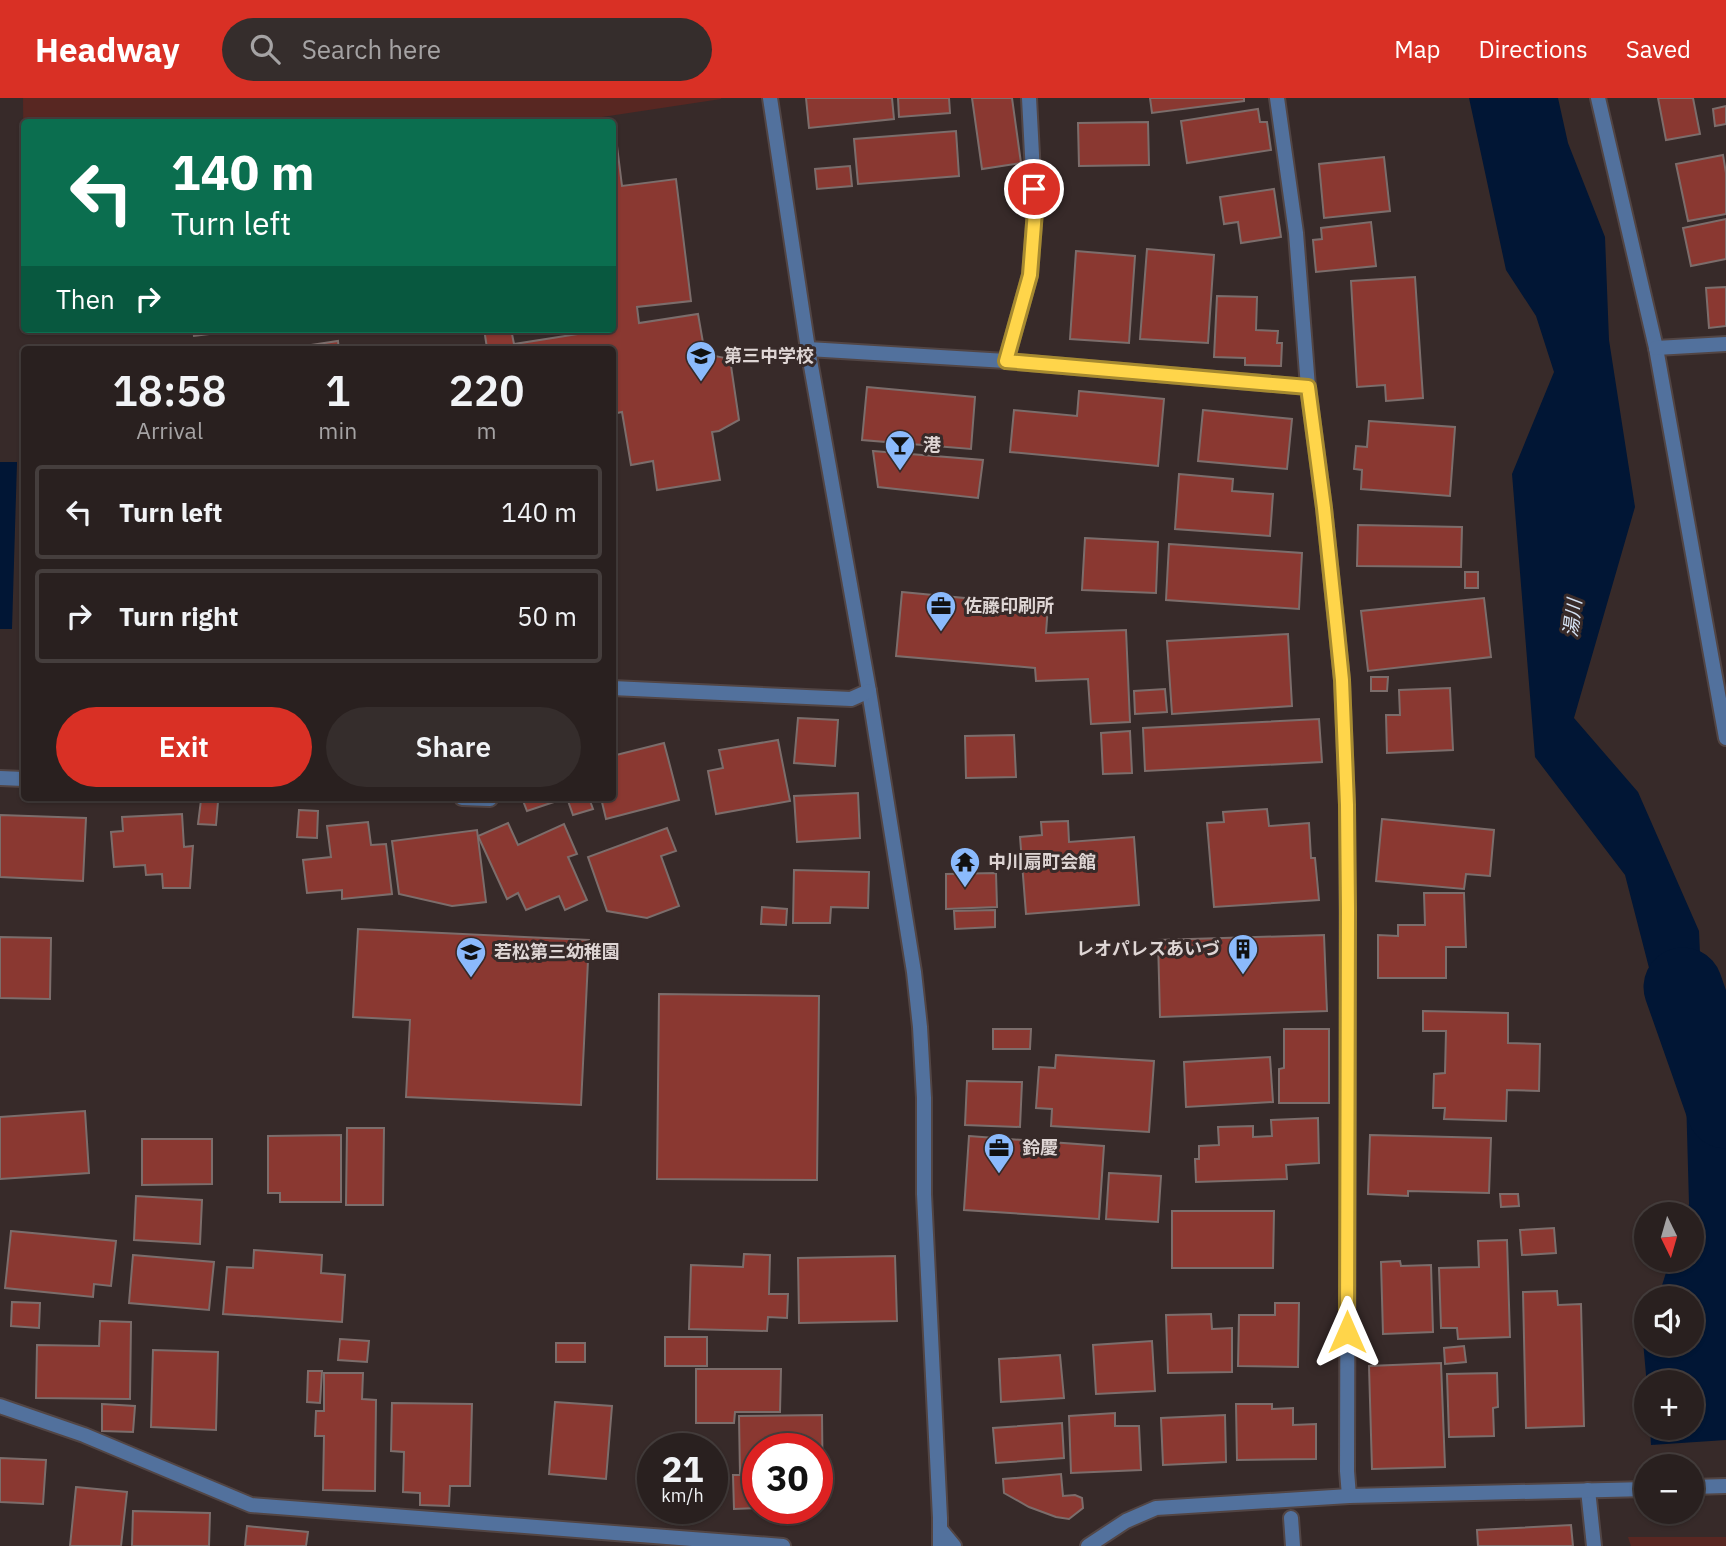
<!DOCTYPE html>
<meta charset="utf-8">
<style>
body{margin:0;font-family:"IBM Plex Sans","Noto Sans JP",sans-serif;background:#352d2c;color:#f1f3f6;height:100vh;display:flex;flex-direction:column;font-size:26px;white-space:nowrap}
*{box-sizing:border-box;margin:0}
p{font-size:23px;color:#a5a3a4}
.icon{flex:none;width:38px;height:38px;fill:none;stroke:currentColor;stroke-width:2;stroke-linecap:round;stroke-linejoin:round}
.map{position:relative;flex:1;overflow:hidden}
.side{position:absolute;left:21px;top:248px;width:595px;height:455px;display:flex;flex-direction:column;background:#29201f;border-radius:7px;box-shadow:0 2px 5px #0004,0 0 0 2px #453e3d}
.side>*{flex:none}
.hud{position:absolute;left:21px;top:21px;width:595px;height:214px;border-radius:7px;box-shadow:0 2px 5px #0004,0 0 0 2px #453e3d;background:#0b6e4f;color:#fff;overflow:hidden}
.needle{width:46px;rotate:175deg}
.controls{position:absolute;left:1634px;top:1104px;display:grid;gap:14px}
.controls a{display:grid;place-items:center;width:70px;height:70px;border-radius:50%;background:#29201f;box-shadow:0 2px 5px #0004,0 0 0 2px #453e3d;font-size:35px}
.speed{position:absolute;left:637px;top:1335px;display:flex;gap:14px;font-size:35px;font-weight:700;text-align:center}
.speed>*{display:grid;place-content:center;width:91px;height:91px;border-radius:50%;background:#29201f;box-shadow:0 2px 5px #0004,0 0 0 2px #453e3d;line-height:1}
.speed small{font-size:18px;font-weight:400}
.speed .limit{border:10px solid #d22;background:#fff;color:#111}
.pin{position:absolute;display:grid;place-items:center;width:60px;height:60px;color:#fff;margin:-30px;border:4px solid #fff;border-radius:50%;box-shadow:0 2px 7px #0007}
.me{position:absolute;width:77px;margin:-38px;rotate:0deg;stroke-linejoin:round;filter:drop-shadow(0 0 5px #0008)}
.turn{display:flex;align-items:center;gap:24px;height:147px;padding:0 35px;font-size:32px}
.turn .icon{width:91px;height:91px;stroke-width:2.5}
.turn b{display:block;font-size:49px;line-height:60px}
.then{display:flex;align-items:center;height:66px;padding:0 35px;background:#0003;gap:14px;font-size:26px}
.eta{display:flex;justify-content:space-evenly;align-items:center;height:119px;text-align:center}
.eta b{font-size:42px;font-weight:600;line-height:49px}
.primary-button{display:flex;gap:14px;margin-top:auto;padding:14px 35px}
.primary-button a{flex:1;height:80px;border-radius:42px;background:#d93025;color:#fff;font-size:28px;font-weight:600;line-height:80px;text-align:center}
.primary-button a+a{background:#352d2c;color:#f1f3f6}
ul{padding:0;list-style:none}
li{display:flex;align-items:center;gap:21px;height:94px;margin:0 14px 10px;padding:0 21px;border:4px solid #453e3d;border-radius:7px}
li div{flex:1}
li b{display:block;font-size:26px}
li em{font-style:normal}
header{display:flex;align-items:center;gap:42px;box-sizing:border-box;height:98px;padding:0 35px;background:#d93025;color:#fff}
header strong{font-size:33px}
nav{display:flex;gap:38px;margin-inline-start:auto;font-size:24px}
.search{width:490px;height:63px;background:#352d2c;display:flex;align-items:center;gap:18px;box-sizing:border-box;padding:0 24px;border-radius:38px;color:#a5a3a4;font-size:26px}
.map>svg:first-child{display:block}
.green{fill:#582722}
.water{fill:#011635}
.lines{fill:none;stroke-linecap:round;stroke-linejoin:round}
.river{stroke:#011635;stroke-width:79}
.building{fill:#8a3831;stroke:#7c6d6b;stroke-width:2}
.street-casing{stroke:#524544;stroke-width:18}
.street{stroke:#52719d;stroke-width:14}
.route-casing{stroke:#a68a30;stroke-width:18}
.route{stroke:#ffd54a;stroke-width:12}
.labels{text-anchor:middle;stroke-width:6;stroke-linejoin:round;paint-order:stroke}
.poi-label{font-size:18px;font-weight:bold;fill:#ded5d4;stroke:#372a29;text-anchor:start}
.water-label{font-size:19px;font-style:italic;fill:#d5e2f4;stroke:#372a29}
</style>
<header>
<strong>Headway</strong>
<div class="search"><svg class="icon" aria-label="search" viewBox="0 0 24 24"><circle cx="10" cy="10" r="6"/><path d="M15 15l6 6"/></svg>Search here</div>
<nav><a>Map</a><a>Directions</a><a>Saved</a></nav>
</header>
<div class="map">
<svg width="1726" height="1448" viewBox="0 0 1726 1448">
<rect width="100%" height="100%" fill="#372a29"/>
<g class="green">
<path d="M23,0H721V1L569,24H24V109Z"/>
<path d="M1628,1439H1726V1448H1631Z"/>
</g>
<g class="water">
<path d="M1469,0H1558L1568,45L1605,139L1609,242L1635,409L1574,620L1638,694L1699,833L1701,879L1719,991L1726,1017V1342L1651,1347L1650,1330H1692V1284H1647V1288L1643,1243L1647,1233V1246H1692V1200H1658L1670,1162H1692V1116H1686L1689,1106L1686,998L1656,897L1625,777L1535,659L1512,376L1554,274L1536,218L1506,172Z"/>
<path d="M0,364H17L12,531H0Z"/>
</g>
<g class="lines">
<path class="river" d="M1683,889L1726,1011"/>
</g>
<g class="building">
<path d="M806,0H892L894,21L809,30Z"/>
<path d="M898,0H949L950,15L899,19Z"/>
<path d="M972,0H1012L1021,65L982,71Z"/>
<path d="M1150,0H1244V3L1152,15Z"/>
<path d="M1658,0H1693L1700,36L1666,42Z"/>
<path d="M1726,8V26L1715,28L1713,11Z"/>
<path d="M1258,11L1260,24H1267L1271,52L1187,65L1181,23Z"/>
<path d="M1148,24L1149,67L1079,68L1078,25Z"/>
<path d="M956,33L959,78L858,86L854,41Z"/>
<path d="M612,40H616L622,88L676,81L691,203L637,209L639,225L698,216L705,256L730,261L739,322L719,333L712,334L720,382L657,392L653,363L631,367L622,314L612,316V252H477L487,250L484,231H511L514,246L616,230L612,205Z"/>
<path d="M1723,57L1726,75V116L1688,123L1676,66Z"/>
<path d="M1384,59L1390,113L1324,120L1319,66Z"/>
<path d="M850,68L852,88L817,91L815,71Z"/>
<path d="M1274,91L1281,139L1241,145L1238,124L1224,126L1220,99Z"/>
<path d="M1726,121V161L1691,168L1683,130Z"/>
<path d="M1371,124L1376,168L1316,174L1313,142L1322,141L1321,130Z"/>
<path d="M1147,151L1214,157L1208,245L1140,241Z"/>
<path d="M1076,153L1135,158L1129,245L1070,241Z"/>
<path d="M1415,179L1423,300L1386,303L1385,287L1357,289L1351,183Z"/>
<path d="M1726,189V228L1709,230L1706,190Z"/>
<path d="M1217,198L1257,199L1256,232L1278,233L1277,245H1282L1281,268L1245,267V260L1214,259Z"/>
<path d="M193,231H250L194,238Z"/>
<path d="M338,243L339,252H278Z"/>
<path d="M867,289L975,299L971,351L862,342Z"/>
<path d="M1079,293L1164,301L1158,368L1010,354L1014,312L1077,318Z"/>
<path d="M1203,312L1292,321L1287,371L1198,363Z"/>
<path d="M1369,323L1455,329L1450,398L1361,391L1362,372L1354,371L1356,348L1367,349Z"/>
<path d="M873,353L983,362L978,400L878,389Z"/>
<path d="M1179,376L1233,381L1232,393L1273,396L1270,438L1175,431Z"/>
<path d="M1358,427L1462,429L1461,469L1357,468Z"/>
<path d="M1085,440L1158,444L1156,495L1082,492Z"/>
<path d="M1169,446L1302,455L1299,511L1166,502Z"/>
<rect x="1465" y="474" width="13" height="16"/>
<path d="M902,494L1048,508L1046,535L1126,532L1130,624L1091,626L1088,581L1036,583L1035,570L896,558Z"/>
<path d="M1484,500L1491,559L1368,573L1361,513Z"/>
<path d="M1288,536L1292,608L1172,616L1167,543Z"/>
<path d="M1371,579H1388L1387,593H1371Z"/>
<path d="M1450,590L1453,652L1387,655L1386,617H1400L1399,592Z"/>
<path d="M1165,591L1167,614L1135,616L1134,593Z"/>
<path d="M798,620L838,622L835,668L794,665Z"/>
<path d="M1319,621L1322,664L1145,673L1143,630Z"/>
<path d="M1130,633L1132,675L1103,676L1101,635Z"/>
<path d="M1014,637L1016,679L966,680L965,638Z"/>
<path d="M778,642L790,703L716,716L708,673L723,670L719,652Z"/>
<path d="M664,645L679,702L606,721L601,700H612V658Z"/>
<path d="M858,695L860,740L797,744L794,698Z"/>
<path d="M522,700H566L527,713Z"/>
<path d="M567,700H589L593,711L573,717Z"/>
<path d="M201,702L218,704L216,727L198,726Z"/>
<path d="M1267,711L1269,728L1309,725L1311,760H1315L1319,802L1214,809L1207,725L1224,724L1223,714Z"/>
<path d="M299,712L318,713L317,740L297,739Z"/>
<path d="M182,716L184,749L193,748L190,790H163L162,776L146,777L145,767L114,769L111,734L123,733L122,719Z"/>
<path d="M0,717L86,720L83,783L0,779Z"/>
<path d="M1382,721L1494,732L1490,778L1466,776L1464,791L1376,783Z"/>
<path d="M1068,723L1069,744L1134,739L1139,807L1026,816L1020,739L1042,737L1041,724Z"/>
<path d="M368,724L371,747L386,746L392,796L342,801V792L307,795L303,762L331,759L327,728Z"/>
<path d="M508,725L518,747L564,726L577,756L568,759L587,802L565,812L559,798L526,812L518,795L507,801L478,738Z"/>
<path d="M667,730L676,753L661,758L679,808L647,820L607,813L588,759Z"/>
<path d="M477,732L486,804L452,808L399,796L392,743Z"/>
<path d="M794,772L869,774L868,810L831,809L830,825H793Z"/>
<path d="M996,775L997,809L946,811V776Z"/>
<path d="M1424,795H1464L1466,849H1446V880H1378V837L1398,838V827H1425Z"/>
<path d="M762,809L787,811L786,827L761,826Z"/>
<path d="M995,812V829L955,831L954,813Z"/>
<path d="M358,831L589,842L581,1007L406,999L410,922L353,919Z"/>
<path d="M1324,837L1327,913L1160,919L1158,842Z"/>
<path d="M0,839L51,840L50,901L0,900Z"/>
<path d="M659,896L819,898L817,1082L657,1081Z"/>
<path d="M1423,913L1508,915V945L1540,946L1539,993L1507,992L1506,1023L1444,1021L1445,1010H1433L1434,976L1445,975L1446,933H1423Z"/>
<path d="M993,931H1031L1030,951H993Z"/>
<path d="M1284,931H1329V1005H1279V971L1284,970Z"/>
<path d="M1056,957L1154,963L1149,1034L1051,1028L1052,1011L1036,1010L1039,969L1055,970Z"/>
<path d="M1270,959L1273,1004L1186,1009L1184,964Z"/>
<path d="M967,983L1022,984L1020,1029L965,1027Z"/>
<path d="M85,1013L89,1075L0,1081V1019Z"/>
<path d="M1318,1020L1319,1065L1286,1067L1287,1081L1196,1084L1195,1061H1199V1048L1219,1047L1218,1029L1253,1028V1039L1272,1038L1271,1022Z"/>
<path d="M347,1030H384L383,1107H346Z"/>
<path d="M341,1037V1104H280V1095H268V1038Z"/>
<path d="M1370,1037L1491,1040L1489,1095L1408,1093V1098L1368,1096Z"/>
<path d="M969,1038L1104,1048L1099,1121L964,1112Z"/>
<path d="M142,1041H212V1086L142,1087Z"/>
<path d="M1109,1075L1161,1078L1158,1124L1106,1121Z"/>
<path d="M1500,1096H1518L1519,1108L1501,1109Z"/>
<path d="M136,1098L202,1102L200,1146L134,1142Z"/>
<path d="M1172,1113H1274L1273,1170H1172Z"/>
<path d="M1554,1130L1556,1155L1522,1157L1520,1132Z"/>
<path d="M11,1133L116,1143L111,1188L94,1186L93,1199L5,1190Z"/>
<path d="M1507,1142L1510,1239L1458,1241L1457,1230H1441L1439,1170L1479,1169L1478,1143Z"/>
<path d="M254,1152L322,1157L321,1175L345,1177L342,1224L223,1216L227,1169L253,1170Z"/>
<path d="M744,1156L770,1157L769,1196H788L787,1220L768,1219L767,1233L689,1231L691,1167L743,1169Z"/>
<path d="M133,1157L214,1164L209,1212L129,1205Z"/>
<path d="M895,1158L897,1223L799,1225L798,1160Z"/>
<path d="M1400,1163L1401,1168L1431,1167L1433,1234L1383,1236L1381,1164Z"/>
<path d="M1557,1193L1558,1207L1581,1206L1584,1328L1526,1330L1523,1194Z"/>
<path d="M12,1204L40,1205L39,1230L11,1228Z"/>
<path d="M1275,1205H1299L1298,1269L1238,1268L1239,1217H1275Z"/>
<path d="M1211,1216L1212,1231L1232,1230V1274L1168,1275L1166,1217Z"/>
<path d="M100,1223L131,1224L130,1301L36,1300L37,1247L99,1248Z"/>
<rect x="665" y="1239" width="42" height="29"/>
<path d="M340,1241L369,1243L367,1264L338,1262Z"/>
<path d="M1152,1243L1155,1293L1096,1296L1093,1247Z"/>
<rect x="556" y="1245" width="29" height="19"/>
<path d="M1464,1248L1466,1264L1445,1266L1444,1250Z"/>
<path d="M153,1252L218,1254L216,1332L151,1329Z"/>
<path d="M1060,1257L1064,1300L1001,1304L999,1261Z"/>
<path d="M1441,1265L1445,1369L1372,1371L1369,1268Z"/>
<path d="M696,1271H781L780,1314H735L734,1325H696Z"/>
<path d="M308,1273H322L320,1305L307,1304Z"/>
<path d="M324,1275H363L362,1301L376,1302L375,1393L323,1392L324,1338H315L316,1313H324Z"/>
<path d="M1497,1275L1498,1309L1493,1310L1494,1338L1449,1339L1447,1276Z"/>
<path d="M555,1304L612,1308L606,1381L549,1376Z"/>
<path d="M392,1305L472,1306L470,1388H450L449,1408L420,1407V1395L403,1394L404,1354L391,1353Z"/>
<path d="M102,1306L135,1308L133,1334L102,1333Z"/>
<path d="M1236,1306H1272V1311L1293,1310V1327L1316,1326V1361L1237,1362Z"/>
<path d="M1115,1315V1328H1139L1141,1372L1071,1375L1069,1318Z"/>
<path d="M822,1317L823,1409H817V1351H758V1410L734,1411L733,1377H740L739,1318Z"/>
<path d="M1225,1317L1226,1364L1163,1367L1161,1320Z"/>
<path d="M1062,1325L1064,1360L996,1365L993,1330Z"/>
<path d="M0,1360L46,1362L43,1406L0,1404Z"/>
<path d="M1061,1376L1063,1398L1075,1397L1082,1400L1083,1410L1069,1421L1056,1419L1029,1409L1004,1395L1003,1381Z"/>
<path d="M76,1389L127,1394L121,1448H70Z"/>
<path d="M133,1413L210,1415L209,1448H132Z"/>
<path d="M1571,1427L1573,1448H1478L1477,1432Z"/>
<path d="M247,1428L308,1434L306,1448H245Z"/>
</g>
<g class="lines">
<g class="street-casing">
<g id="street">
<path d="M770,0L808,251L869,593L914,874L920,929L924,1000V1096L940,1420V1448"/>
<path d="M1277,0L1296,135L1308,289L1324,410L1342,582L1347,707L1348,996L1347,1373L1349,1398"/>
<path d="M1598,0L1656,250L1726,640"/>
<path d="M1656,250L1726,246"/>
<path d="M808,251L1006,263L1308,289"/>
<path d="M1006,263L1030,177L1035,113L1029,0"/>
<path d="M612,590L851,601L869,593"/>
<path d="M0,680L24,681"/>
<path d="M462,700L490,701V700"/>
<path d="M0,1308L84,1337L251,1407L783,1448"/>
<path d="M1692,1389L1726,1388"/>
<path d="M1588,1392L1594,1448"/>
<path d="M1291,1420L1293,1448"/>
<path d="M940,1431L954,1448"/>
<path d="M1088,1448L1126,1423L1156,1410L1349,1398L1647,1391"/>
</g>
</g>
<use href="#street" class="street"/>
</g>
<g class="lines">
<g class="route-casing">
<path id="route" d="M1034,91L1035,113L1030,177L1006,263L1308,289L1324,410L1337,533L1342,582L1347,707L1348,812L1347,1234"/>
</g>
<use href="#route" class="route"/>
</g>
<defs>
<g id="school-pin" transform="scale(1.575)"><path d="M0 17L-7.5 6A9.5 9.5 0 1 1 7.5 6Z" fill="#8bbafc" stroke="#372a29"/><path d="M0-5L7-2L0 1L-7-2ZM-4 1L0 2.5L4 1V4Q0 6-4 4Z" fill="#111"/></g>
<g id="bar-pin" transform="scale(1.575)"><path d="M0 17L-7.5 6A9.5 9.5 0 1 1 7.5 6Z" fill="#8bbafc" stroke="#372a29"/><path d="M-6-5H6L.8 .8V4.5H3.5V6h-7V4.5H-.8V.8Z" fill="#111"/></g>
<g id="office-pin" transform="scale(1.575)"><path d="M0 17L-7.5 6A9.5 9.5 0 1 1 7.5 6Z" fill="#8bbafc" stroke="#372a29"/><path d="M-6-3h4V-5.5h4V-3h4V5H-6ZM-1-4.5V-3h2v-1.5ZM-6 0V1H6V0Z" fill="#111"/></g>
<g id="temple-pin" transform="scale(1.575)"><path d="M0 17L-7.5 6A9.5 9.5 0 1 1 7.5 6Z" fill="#8bbafc" stroke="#372a29"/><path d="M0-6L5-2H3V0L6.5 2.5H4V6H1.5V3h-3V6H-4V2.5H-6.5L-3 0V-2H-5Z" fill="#111"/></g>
<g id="building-pin" transform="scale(1.575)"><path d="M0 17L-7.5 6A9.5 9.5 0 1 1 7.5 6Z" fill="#8bbafc" stroke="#372a29"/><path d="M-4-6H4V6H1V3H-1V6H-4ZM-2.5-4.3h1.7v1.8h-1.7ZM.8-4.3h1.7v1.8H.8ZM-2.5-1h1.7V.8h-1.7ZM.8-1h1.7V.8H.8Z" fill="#111"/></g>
</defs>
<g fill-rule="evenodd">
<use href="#school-pin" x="701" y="258"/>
<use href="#bar-pin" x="900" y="347"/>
<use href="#office-pin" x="941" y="508"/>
<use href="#temple-pin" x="965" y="764"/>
<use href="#building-pin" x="1243" y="851"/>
<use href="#school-pin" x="471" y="854"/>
<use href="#office-pin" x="999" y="1050"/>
</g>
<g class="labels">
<g class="poi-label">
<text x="724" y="264">第三中学校</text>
<text x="923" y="353">港</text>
<text x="964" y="514">佐藤印刷所</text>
<text x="988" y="770">中川扇町会館</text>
<text x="1220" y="857" text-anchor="end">レオパレスあいづ</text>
<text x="494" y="860">若松第三幼稚園</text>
<text x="1022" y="1056">鈴慶</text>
</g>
<g class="water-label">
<text transform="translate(1572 520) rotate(-83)" y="7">湯川</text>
</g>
</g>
</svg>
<div class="controls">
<a><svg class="needle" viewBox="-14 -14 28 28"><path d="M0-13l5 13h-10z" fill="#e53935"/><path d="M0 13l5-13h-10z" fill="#a5a3a4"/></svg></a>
<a><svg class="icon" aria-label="sound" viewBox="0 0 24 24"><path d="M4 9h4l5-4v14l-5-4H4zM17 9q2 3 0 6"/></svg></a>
<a>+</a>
<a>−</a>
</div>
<div class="speed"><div>21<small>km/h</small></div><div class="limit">30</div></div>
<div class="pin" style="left:1034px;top:91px;background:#d93025"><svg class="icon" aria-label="arrive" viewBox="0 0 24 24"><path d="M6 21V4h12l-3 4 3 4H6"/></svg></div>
<svg class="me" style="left:1347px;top:1234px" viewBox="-20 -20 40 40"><path d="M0-17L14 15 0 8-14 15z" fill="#ffd54a" stroke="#fff" stroke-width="4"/></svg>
<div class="hud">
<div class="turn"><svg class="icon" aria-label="left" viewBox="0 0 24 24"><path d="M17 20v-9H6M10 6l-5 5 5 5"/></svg><div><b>140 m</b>Turn left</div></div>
<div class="then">Then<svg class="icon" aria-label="right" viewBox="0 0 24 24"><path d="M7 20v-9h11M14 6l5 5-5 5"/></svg></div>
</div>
<section class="side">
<div class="eta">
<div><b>18:58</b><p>Arrival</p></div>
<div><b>1</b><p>min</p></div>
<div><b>220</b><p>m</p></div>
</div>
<ul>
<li><svg class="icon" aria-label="left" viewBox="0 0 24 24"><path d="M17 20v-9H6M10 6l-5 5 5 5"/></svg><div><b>Turn left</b></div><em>140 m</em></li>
<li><svg class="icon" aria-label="right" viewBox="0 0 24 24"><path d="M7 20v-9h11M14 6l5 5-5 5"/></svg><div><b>Turn right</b></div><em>50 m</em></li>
</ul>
<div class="primary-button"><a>Exit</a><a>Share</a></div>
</section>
</div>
